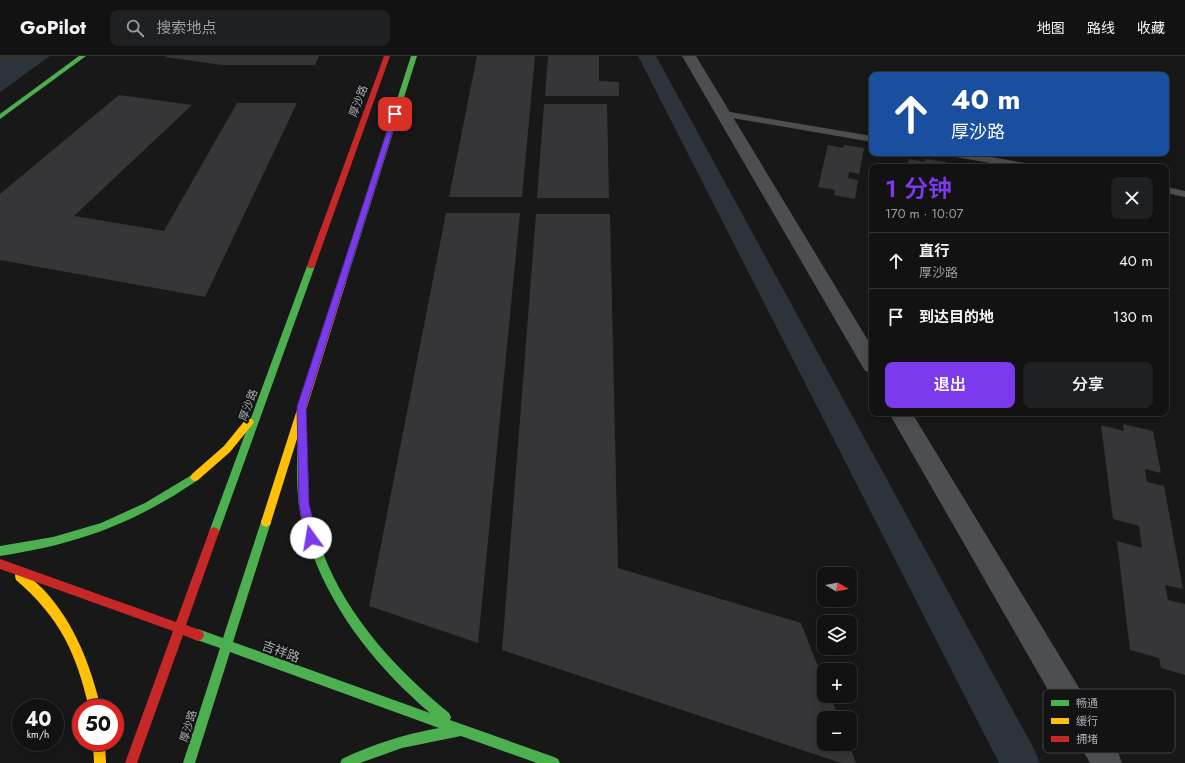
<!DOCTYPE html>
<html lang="zh">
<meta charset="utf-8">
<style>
body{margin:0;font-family:Jost,"Noto Sans SC",sans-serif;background:#1f2021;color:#f1f3f6;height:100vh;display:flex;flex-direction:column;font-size:15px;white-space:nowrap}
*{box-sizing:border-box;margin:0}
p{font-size:13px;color:#9c9ea0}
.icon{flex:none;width:22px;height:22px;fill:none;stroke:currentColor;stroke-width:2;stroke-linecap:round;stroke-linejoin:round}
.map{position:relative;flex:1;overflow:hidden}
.panel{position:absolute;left:869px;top:108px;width:300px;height:252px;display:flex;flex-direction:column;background:#121213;border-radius:8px;box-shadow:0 2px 10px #0003,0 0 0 1px #313233}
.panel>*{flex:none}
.banner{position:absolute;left:869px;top:16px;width:300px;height:84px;border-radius:8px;box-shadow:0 2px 10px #0003,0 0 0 1px #313233;background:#1a4fa0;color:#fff;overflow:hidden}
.needle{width:26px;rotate:100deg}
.buttons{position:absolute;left:817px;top:511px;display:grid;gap:8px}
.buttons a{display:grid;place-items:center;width:40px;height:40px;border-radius:8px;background:#121213;box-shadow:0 2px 10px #0003,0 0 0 1px #313233;font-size:20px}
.speed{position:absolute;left:12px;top:643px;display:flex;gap:8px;font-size:20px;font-weight:700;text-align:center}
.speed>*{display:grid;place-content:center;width:52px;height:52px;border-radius:50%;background:#121213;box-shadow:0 2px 10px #0003,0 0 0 1px #313233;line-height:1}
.speed small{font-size:10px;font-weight:400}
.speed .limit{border:6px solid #d22;background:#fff;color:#111}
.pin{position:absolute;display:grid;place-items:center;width:34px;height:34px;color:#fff;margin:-17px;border-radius:8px;box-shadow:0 2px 6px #0006}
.me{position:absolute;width:44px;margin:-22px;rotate:347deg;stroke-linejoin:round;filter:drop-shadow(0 0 3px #0008)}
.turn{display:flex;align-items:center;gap:14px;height:84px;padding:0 16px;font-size:18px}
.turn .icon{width:52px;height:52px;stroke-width:2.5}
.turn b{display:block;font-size:28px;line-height:34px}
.round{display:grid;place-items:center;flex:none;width:42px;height:42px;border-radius:8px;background:#1f2021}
.head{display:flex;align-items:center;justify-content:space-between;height:68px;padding:0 16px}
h1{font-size:24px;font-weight:600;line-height:30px;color:#7c3aed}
.action{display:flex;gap:8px;margin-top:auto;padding:8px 16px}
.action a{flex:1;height:46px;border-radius:8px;background:#7c3aed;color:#fff;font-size:16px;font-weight:600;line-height:46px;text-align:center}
.action a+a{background:#1f2021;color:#f1f3f6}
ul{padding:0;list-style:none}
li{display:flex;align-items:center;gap:12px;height:56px;padding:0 16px;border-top:1px solid #313233}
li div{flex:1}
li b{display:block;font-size:15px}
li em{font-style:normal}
header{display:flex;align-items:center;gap:24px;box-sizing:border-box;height:56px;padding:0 20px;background:#121213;border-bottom:1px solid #313233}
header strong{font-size:19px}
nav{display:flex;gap:22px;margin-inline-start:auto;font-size:14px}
.search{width:280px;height:36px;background:#1f2021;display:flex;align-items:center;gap:10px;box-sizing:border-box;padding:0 14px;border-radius:8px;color:#9c9ea0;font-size:15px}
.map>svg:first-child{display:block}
.water{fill:#2c333a}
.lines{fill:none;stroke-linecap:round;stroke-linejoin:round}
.canal{fill:#2c333a;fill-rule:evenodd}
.building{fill:#363638}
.lane{fill:#4d4e51;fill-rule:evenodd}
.street{fill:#4d4e51;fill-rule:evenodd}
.fast{fill:#4caf50;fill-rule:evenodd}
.slow{fill:#ffc107;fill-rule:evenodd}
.jam{fill:#c62828;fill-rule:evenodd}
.route{fill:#7c3aed;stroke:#51269a}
.labels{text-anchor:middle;stroke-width:4;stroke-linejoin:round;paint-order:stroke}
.street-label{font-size:11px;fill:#abaeb8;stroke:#131314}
.near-street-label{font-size:13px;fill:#abaeb8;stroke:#131314}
.key{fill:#131314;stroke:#414245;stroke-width:1}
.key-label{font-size:11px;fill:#abaeb8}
</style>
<header>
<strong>GoPilot</strong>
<div class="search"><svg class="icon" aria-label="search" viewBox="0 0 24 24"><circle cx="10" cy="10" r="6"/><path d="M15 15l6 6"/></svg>搜索地点</div>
<nav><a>地图</a><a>路线</a><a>收藏</a></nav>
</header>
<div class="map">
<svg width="1185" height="707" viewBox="0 0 1185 707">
<rect width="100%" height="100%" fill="#181819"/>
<path class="water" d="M0,0H50L0,36Z"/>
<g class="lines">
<path class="canal" d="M638,0H656L1034,693L1040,707H999Z"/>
</g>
<g class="building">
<path d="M166,0H319L315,9H222L165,1Z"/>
<path d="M477,0H535L522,141H449Z"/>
<path d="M548,0H599V25L619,26V40H545Z"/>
<path d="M119,39L192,49L74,160L164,175L237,47H297L205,241L0,204V138Z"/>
<path d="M544,48H607L609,142H537Z"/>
<path d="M828,89L843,92L844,89L864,92L859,118L849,116L848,122L858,124L855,143L834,139L835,134L818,131Z"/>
<path d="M909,103L925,106V103L946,106V111H908Z"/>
<path d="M446,157H520L478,587L369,550Z"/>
<path d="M536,158H610L618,512L801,567L824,626V640H830L839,662H824V688H849L856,707H841L502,594Z"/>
<path d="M1123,368L1153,375L1161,417L1145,413L1147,426L1164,430L1183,533L1165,529L1168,544L1185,548V619L1161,612L1159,602L1130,594L1117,485L1142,492L1139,470L1113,463L1101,369L1124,375Z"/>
</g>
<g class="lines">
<g class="lane">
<path d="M724,55L872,80V86L721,60L719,58L721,56Z"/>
<path d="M945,97H968L1031,108L1036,111H1013L950,100Z"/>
<path d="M1166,131L1185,135V141L1166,137Z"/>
</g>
<g class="street">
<path d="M682,0H696L872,291V317L865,315Z"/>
<path d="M889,357H912L1118,696L1122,707H1090Z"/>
</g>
<g class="fast">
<path d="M79,0H86L0,63V58Z"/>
<path d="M411,0H417L346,226L345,228H339L338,226Z"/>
<path d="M311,207L315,210L219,476L218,479L214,481L210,479L209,476L307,210Z"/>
<path d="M302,364L305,365L307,368C307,397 305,427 310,456C312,470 318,483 323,497C348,562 396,613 449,657L451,661L450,664L554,701L558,703L560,707H537L461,680L402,692L360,707H340L342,703C373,688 405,678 439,672L230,596L195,707H183L220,592L194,583L192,579L194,575L198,573L223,582L261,466L262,463L266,461L270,463L271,466L233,586L430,657C379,613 336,561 312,497C308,484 302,470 300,456C295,427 298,397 297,368L299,365Z"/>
<path d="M195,417L198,418L200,421L198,424C133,468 78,488 0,500V490L53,481L101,467L145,447Z"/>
</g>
<g class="slow">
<path d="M342,223L346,226L271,466L270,469L266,471L262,469L261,466L338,226Z"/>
<path d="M249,362L252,363L254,366L252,369L230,396L198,424L195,425L192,424L190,421L192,418L224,390L246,363Z"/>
<path d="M20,515C29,518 37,528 44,534C75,568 90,608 101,652H89C76,596 60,562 16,524L15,520L16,516Z"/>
<path d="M93,686H105L106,707H94Z"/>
</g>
<g class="jam">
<path d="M384,0H390L315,210L314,212H308L307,210Z"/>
<path d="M214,471L218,473L219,476L186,569L202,575L204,579L202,583L198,585L183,579L137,707H125L173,575L0,513V503L176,566L209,476L210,473Z"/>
</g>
</g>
<path class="route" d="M393,57L398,58L306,351L309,448L317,482L315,485L311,486L308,485L306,482L299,448L297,351Z"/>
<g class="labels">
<g class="street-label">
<text transform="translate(358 45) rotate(-70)" y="4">厚沙路</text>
<text transform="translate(248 349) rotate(-70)" y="4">厚沙路</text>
<text transform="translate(188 670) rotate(-73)" y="4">厚沙路</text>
</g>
<g class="near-street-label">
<text transform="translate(281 595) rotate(20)" y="5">吉祥路</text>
</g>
</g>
<rect x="1043" y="633" width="132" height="64" rx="6" class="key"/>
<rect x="1051" y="644" width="18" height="6" fill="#4caf50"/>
<rect x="1051" y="662" width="18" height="6" fill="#ffc107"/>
<rect x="1051" y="680" width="18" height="6" fill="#c62828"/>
<g class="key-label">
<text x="1076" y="651">畅通</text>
<text x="1076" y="669">缓行</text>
<text x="1076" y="687">拥堵</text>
</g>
</svg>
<div class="buttons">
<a><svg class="needle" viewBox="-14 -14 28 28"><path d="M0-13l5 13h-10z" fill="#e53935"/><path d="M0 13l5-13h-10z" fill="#9c9ea0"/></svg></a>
<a><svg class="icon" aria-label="layers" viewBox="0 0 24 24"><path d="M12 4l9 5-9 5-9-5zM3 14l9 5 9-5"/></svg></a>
<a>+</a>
<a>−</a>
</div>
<div class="speed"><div>40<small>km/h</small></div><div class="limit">50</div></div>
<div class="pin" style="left:395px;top:58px;background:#d93025"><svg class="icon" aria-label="arrive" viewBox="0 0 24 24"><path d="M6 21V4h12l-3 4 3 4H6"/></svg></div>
<svg class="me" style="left:311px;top:482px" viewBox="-20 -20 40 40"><circle r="19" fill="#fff"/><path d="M0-13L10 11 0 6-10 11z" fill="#7c3aed"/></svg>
<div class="banner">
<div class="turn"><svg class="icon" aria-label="ahead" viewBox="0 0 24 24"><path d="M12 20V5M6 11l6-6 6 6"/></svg><div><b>40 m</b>厚沙路</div></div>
</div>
<section class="panel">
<div class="head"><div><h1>1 分钟</h1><p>170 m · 10:07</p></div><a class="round"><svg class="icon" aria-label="close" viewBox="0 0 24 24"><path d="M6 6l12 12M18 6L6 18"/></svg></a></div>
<ul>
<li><svg class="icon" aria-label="ahead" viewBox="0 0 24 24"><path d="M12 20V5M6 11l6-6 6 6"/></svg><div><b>直行</b><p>厚沙路</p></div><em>40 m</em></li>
<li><svg class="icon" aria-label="arrive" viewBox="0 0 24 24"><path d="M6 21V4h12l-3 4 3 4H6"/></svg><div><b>到达目的地</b></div><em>130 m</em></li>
</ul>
<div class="action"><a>退出</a><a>分享</a></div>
</section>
</div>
